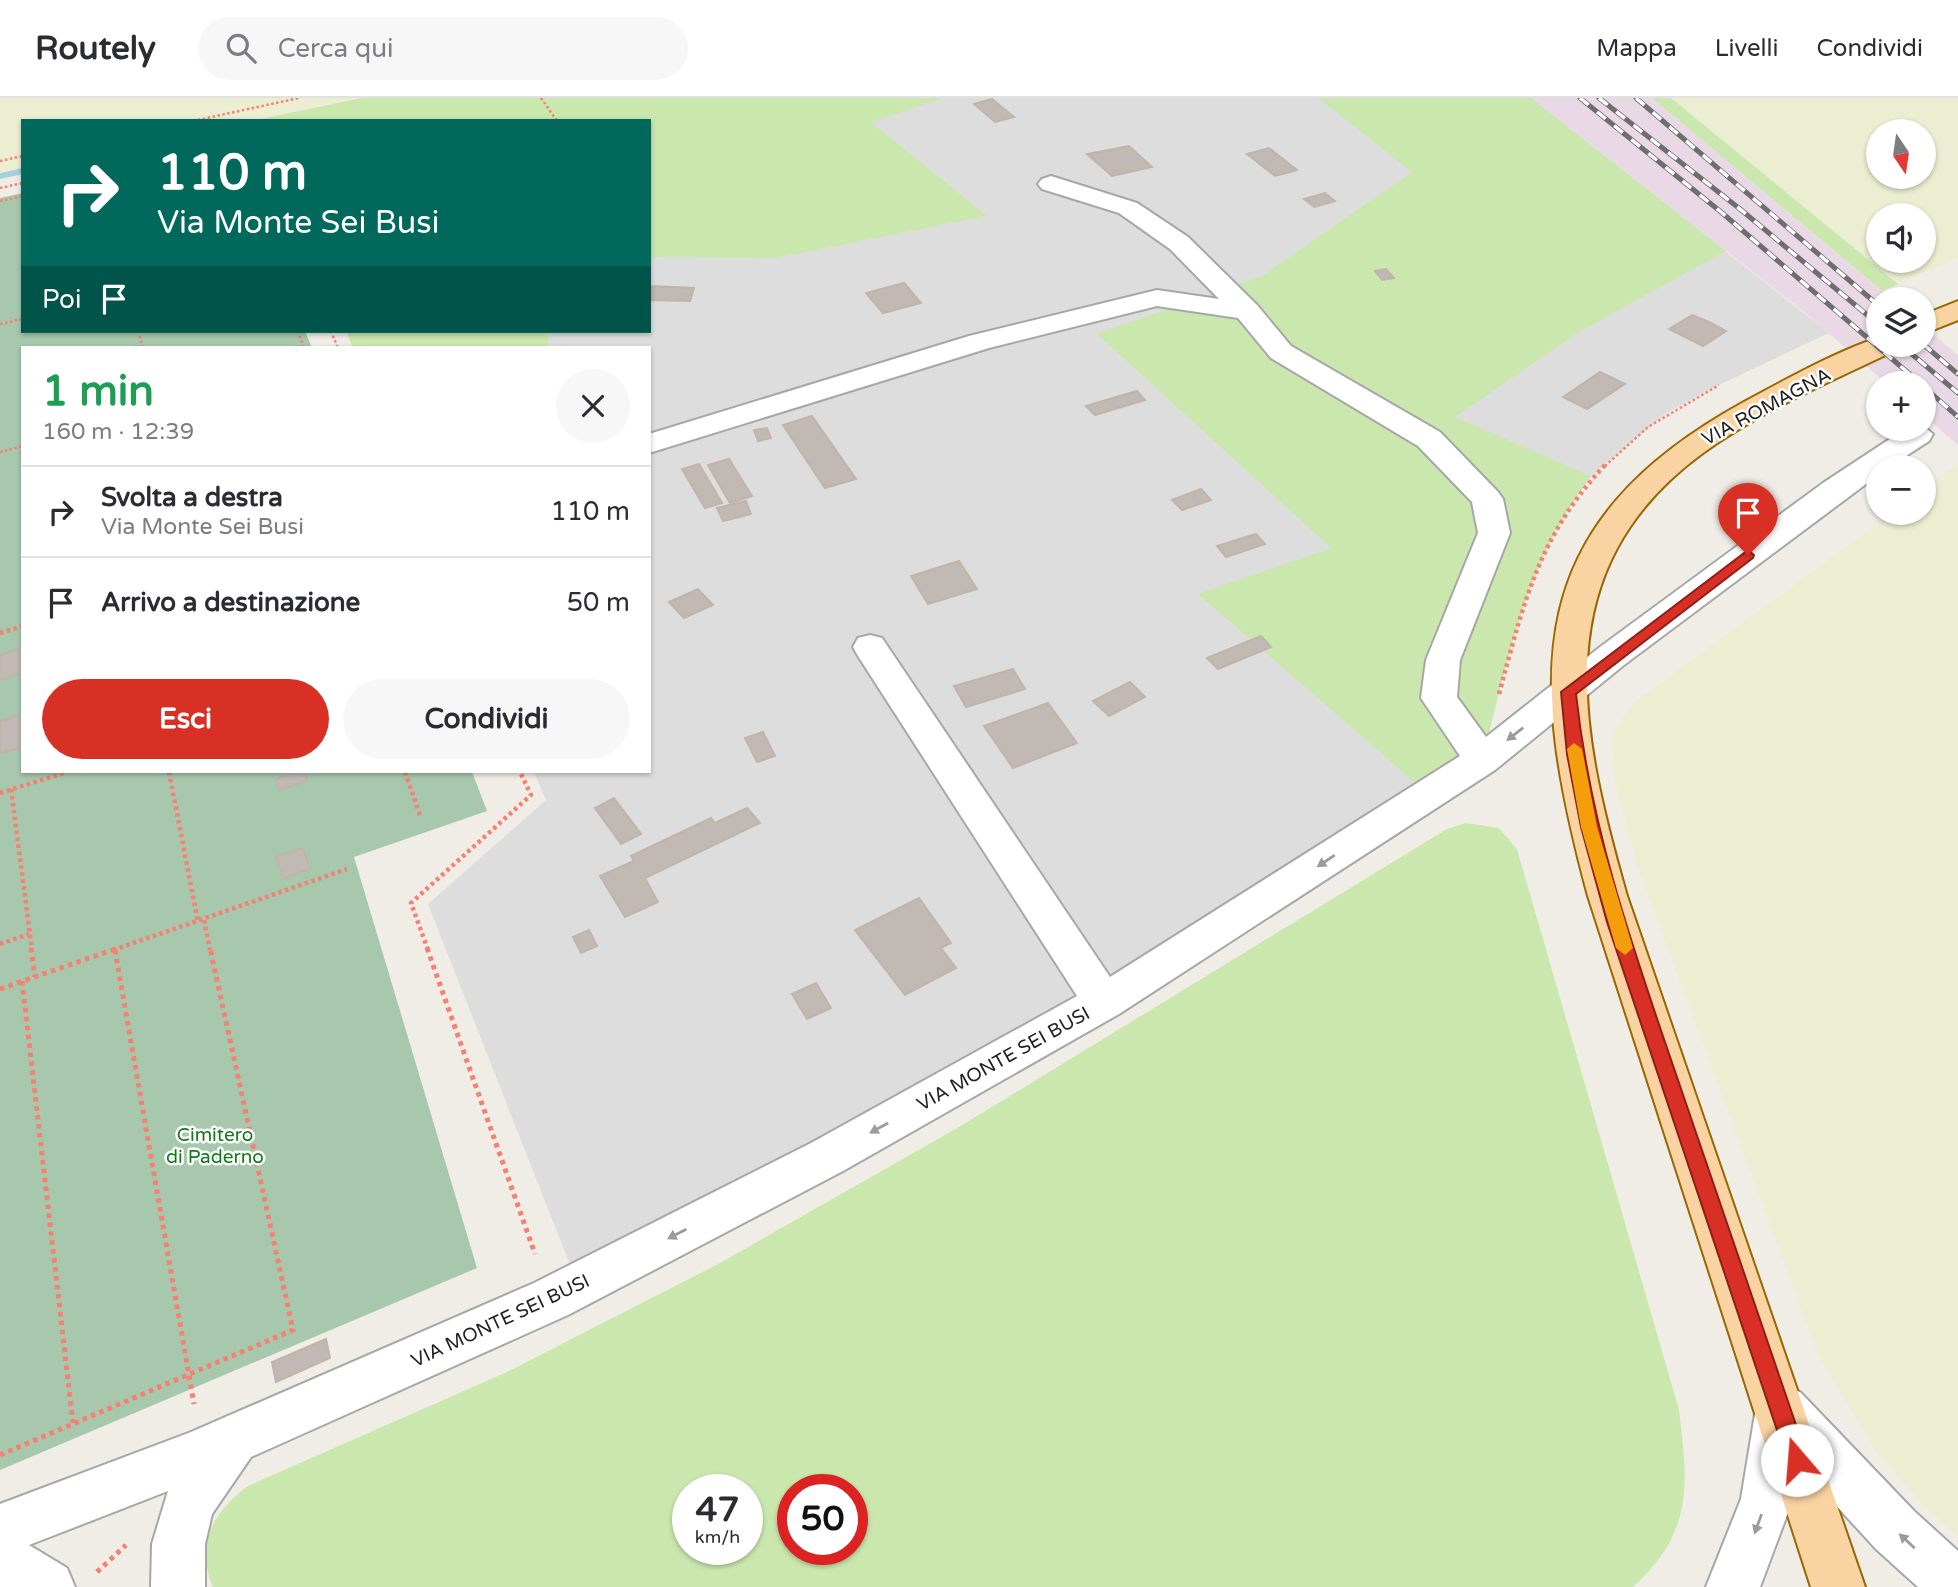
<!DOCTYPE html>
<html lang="it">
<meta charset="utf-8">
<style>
body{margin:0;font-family:"Varela Round",sans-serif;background:#f7f7f7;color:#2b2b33;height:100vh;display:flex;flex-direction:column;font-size:26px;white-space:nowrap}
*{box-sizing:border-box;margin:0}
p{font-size:23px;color:#7c7c81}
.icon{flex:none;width:38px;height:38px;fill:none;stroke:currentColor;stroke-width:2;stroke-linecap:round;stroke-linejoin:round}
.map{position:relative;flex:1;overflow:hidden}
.sheet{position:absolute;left:21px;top:248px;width:630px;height:427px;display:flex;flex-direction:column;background:#fff;border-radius:0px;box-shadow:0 2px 5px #0004}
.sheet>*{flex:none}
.banner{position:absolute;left:21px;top:21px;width:630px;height:214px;border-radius:0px;box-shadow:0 2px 5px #0004;background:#00695c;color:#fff;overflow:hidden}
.needle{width:46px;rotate:167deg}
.tools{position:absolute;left:1866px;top:21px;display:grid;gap:14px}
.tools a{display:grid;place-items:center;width:70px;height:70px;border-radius:50%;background:#fff;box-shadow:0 2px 5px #0004;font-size:35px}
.speed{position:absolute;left:672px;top:1376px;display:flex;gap:14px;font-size:35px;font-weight:700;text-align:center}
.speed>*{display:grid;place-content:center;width:91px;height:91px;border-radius:50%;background:#fff;box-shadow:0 2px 5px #0004;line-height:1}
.speed small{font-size:18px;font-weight:400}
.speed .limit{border:10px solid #d22;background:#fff;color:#111}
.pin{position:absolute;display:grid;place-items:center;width:60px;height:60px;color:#fff;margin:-72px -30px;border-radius:50% 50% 50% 0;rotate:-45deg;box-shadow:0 0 7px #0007}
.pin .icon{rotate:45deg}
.me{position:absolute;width:77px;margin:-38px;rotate:342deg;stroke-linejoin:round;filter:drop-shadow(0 0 5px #0008)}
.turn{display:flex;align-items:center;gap:24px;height:147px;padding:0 21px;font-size:32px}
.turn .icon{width:91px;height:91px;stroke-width:2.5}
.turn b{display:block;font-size:49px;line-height:60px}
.then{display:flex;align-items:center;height:66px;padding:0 21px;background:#0003;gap:14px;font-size:26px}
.round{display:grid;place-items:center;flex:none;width:74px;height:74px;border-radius:37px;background:#f7f7f7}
.headline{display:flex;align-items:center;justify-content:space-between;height:119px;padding:0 21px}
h1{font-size:42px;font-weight:700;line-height:52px;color:#1e9e55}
.button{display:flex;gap:14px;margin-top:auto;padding:14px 21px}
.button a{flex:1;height:80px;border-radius:42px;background:#d93025;color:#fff;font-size:28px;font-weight:700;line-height:80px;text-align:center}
.button a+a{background:#f7f7f7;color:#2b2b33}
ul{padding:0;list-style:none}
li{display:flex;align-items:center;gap:21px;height:91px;padding:0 21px;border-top:2px solid #e1e1e2}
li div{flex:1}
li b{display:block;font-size:26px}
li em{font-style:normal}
header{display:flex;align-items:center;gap:42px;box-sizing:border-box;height:98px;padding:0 35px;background:#fff;border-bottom:2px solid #e1e1e2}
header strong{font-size:33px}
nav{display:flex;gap:38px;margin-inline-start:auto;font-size:24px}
.search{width:490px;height:63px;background:#f7f7f7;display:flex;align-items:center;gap:18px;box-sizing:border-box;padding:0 24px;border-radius:38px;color:#7c7c81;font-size:26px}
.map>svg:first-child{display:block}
.residential{fill:#dedddd}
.industrial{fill:#e9d8e6}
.farmland{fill:#eceed2;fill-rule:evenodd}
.grass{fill:#cae8ae;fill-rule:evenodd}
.cemetery{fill:#a8c8ad}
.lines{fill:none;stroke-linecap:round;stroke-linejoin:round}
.stream{fill:#a8d0dc;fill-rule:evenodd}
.building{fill:#c1b9b3;stroke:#c1b4a9;stroke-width:2}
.minor-casing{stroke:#a7a7a7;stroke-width:4}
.major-casing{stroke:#976704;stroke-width:4}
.path-far2{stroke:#f68071;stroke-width:2.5;stroke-dasharray:2.5 2.5;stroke-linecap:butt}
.path-far1{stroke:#f68071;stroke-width:4.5;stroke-dasharray:3.5 3.5;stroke-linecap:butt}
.path{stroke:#f68071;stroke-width:5;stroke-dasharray:4.5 4.5;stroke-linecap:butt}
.minor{fill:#fff;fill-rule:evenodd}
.major{fill:#f9d4a2;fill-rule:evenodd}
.rail-casing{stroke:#6e6e6e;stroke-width:5}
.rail{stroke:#fff;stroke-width:3.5;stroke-dasharray:11;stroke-linecap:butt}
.oneway{fill:#9b9b9b}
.route{fill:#d93025;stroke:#8d1f18;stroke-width:2}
.slow{fill:#f59e0b}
.labels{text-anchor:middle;stroke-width:5;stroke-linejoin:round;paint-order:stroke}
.street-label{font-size:19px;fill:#202020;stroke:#fff}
.park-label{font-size:19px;fill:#0f7c18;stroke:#fff}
</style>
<header>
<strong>Routely</strong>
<div class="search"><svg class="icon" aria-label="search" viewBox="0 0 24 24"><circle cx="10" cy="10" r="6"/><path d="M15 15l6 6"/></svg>Cerca qui</div>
<nav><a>Mappa</a><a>Livelli</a><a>Condividi</a></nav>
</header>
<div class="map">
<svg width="1958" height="1489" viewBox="0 0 1958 1489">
<rect width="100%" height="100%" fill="#f0ede6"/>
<path class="residential" d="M362,0H1531L1829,235L1704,294L1665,316L1591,378L1566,413L1537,468L1517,524L1482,662L1375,730L578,1187L428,806L546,702L534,674H649V250H353L346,233H649V23L261,21Z"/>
<path class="industrial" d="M1531,0H1652L1891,201H1878V247H1923V228L1958,257V347L1923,317V285H1886L1804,214Z"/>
<g class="farmland">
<path d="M0,0H362L250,23H23V70L0,74Z"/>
<path d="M1671,0H1958V160L1898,186ZM1878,33H1923V79H1878ZM1878,117H1923V163H1878Z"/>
<path d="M1958,366V1438L1928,1412L1878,1356L1819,1259L1637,767L1612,669L1614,633L1632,606L1892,415H1923V391Z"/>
</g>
<g class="grass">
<path d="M362,0H943L871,24L987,118L777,160L649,159V23L261,21Z"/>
<path d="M1318,0H1531L1726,153L1579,234L1455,319L1591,378C1524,471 1510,554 1482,662L1428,696L1198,496L1331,450L1097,236L1262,178L1412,74Z"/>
<path d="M1652,0H1671L1898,186L1882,193Z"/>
<path d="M346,233H547L550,250H353Z"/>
<path d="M1466,725L1499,730L1517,751L1679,1312C1688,1388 1694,1433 1633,1489H213C195,1445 213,1414 248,1388L507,1274L720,1165L959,1029L1447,731ZM688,1391H747V1451H688ZM793,1391H852V1451H793Z"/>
</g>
<path class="cemetery" d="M23,95V233H305L312,250H23V674H472L487,713L354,759L477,1170L0,1372V100Z"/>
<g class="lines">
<path class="stream" d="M23,70V76L0,81V75Z"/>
</g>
<g class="building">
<path d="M992,1L1014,19L995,24L974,6Z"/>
<path d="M1129,48L1152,69L1112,78L1087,56Z"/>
<path d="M1269,50L1297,72L1275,78L1247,56Z"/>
<path d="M1325,95L1335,103L1314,109L1304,101Z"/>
<path d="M1386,171L1394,180L1382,182L1375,173Z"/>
<path d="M904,185L921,205L883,215L866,195Z"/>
<path d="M649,188L694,190L690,203L649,202Z"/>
<path d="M1692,217L1709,224L1726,233L1703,248L1669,231Z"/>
<path d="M1600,274L1625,286L1587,311L1563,299Z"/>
<path d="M1137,293L1145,302L1095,317L1086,308Z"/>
<path d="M812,318L856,381L825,390L783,327Z"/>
<path d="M767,330L771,340L758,343L754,332Z"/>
<path d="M729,361L752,398L730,405L708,367Z"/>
<path d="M699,366L722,405L705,410L682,371Z"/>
<path d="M1201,391L1211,402L1182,412L1172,402Z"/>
<path d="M746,403L751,416L723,423L717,410Z"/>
<path d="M1256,436L1265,446L1226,459L1217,448Z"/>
<path d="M959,463L977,491L928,506L911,478Z"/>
<path d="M698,491L713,507L684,520L669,504Z"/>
<path d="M1261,538L1271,549L1218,571L1207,560Z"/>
<path d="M23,550V575L0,582V557Z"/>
<path d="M1013,571L1025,591L966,609L954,588Z"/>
<path d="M1130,584L1145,599L1109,618L1093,603Z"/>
<path d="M1048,605L1077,645L1013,670L984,628Z"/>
<path d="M23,616V649L0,656V623Z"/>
<path d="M763,634L775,658L757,664L745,640Z"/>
<path d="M298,674H305L307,683L279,692L276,681Z"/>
<path d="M614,700L641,736L621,746L595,710Z"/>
<path d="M747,710L760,725L645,780L658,804L625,819L600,778L634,763L631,758L711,720L715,725Z"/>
<path d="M303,750L310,771L283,781L276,759Z"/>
<path d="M919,800L951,845L941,850L956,870L905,897L855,832Z"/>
<path d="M589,832L597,848L581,855L573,839Z"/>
<path d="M816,885L831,910L807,921L792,896Z"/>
<path d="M326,1241L330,1260L276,1284L272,1264Z"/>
</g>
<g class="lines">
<g class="minor-casing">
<g id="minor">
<path d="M1051,78L1137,105L1188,139L1257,207L1291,248L1440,334L1498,394L1503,401L1510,435L1460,562L1457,599L1486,639L1600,549L1823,385L1905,331H1923V328L1933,336L1929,343L1889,369H1878V377L1624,567L1495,672L1119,916L843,1073L568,1217L251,1359L212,1416L205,1446V1489H151L152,1446L168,1393L29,1447L67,1470L75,1489H0V1406L191,1334L534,1185L811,1045L1077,898L858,558L853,549L858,540L870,537L882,540L1110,879L1460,658L1421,600L1426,562L1478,435L1472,404L1418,348L1271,260L1238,220L1157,208L989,250L649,355V336L969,238L1157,192L1219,201L1170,151L1119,115L1042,91L1038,86L1042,81Z"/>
<path d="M1782,1287L1800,1294L1914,1413L1958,1453V1489H1918L1876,1451L1798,1366L1793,1401L1760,1489H1706L1741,1401L1755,1316L1764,1294Z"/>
</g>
</g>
<g class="major-casing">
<g id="major">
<path d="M1958,203V222L1923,236V217Z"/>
<path d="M1878,240V247H1898L1894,253C1829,284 1761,313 1703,355C1543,472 1580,633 1627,798L1865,1489H1811L1588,798C1528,575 1520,427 1744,304C1781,284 1839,252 1878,240Z"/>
</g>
</g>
<g class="path-far2">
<path d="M541,0L557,23"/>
<path d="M193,23L299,0"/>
<path d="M0,63L23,58"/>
<path d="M0,90L23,85"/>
<path d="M0,103L23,98"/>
<path d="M0,226L23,221"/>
<path d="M138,233L143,250"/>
<path d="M298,233L304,250"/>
<path d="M331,233L338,250"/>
<path d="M0,354L23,348"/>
<path d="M1605,368L1648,329L1719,287"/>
</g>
<g class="path-far1">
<path d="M0,535L23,528"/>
<path d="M1499,596C1524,505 1538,438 1606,366"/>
<path d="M169,674L198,824"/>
<path d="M405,674L421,720"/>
<path d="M11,691L32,852"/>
<path d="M0,695L67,674"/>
<path d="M204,822L210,852"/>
<path d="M0,846L29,836"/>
<path d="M113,852L347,771"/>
<path d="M428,852L411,805L531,697L520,674"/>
</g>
<g class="path">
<path d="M31,850L35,879"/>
<path d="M427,850L535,1156"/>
<path d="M115,852L194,1306"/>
<path d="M22,883L73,1325"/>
<path d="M0,891L118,850"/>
<path d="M0,1357L293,1232L210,850"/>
<path d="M97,1474L126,1447"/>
</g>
<use href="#minor" class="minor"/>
<use href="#major" class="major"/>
<g class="rail-casing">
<g id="rail">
<path d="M1580,0L1721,114L1920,285"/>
<path d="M1599,0L1740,111L1878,226"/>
<path d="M1636,0L1878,207"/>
<path d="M1923,246L1958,276"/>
<path d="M1901,247L1958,295"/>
<path d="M1923,288L1958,319"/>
</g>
</g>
<use href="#rail" class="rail"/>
</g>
<defs><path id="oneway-solid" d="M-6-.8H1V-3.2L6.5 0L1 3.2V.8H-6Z" transform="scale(1.75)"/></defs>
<g class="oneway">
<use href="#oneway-solid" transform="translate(1515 636) rotate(142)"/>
<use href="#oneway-solid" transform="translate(1326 763) rotate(146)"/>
<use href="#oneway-solid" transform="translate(879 1030) rotate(151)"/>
<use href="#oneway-solid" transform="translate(677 1136) rotate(153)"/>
<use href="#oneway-solid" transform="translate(1758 1426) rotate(110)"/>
<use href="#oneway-solid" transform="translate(1907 1443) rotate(-137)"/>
</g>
<path class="route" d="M1748,452L1754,457L1753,460L1576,596C1591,734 1634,854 1679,985C1722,1110 1765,1236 1808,1362L1805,1369L1797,1372L1790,1369L1787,1362L1607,824L1581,729L1567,656L1561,594Z"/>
<path class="slow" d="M1574,645L1582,651L1597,729L1633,850L1625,857L1616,850L1581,729L1567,651Z"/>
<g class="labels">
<g class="street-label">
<text transform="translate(1766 308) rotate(-28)" y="7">VIA ROMAGNA</text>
<text transform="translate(1003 960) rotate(-29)" y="7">VIA MONTE SEI BUSI</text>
<text transform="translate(500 1222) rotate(-25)" y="7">VIA MONTE SEI BUSI</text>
</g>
<g class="park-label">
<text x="215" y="1043">Cimitero<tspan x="215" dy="22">di Paderno</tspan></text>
</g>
</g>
</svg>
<div class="tools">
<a><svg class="needle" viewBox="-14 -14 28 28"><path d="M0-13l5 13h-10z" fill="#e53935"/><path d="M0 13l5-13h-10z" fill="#7c7c81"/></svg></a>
<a><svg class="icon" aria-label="sound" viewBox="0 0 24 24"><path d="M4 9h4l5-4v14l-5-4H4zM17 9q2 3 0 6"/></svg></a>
<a><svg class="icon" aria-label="layers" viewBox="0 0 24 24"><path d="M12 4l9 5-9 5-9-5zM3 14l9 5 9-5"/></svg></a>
<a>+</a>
<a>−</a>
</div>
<div class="speed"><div>47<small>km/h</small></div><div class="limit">50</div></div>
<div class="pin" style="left:1748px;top:457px;background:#d93025"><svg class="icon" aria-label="arrive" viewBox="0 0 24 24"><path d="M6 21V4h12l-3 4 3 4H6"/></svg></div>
<svg class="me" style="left:1797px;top:1362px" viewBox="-20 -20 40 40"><circle r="19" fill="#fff"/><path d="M0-13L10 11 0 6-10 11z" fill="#d93025"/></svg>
<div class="banner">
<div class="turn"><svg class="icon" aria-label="right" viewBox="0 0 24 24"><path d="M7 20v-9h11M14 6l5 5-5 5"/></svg><div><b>110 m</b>Via Monte Sei Busi</div></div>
<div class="then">Poi<svg class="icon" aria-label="arrive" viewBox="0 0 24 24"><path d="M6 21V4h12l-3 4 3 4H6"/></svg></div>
</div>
<section class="sheet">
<div class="headline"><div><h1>1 min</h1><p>160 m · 12:39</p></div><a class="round"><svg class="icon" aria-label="close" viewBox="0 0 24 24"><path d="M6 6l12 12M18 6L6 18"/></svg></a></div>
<ul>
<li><svg class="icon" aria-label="right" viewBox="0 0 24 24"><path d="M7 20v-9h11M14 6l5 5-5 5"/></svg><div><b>Svolta a destra</b><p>Via Monte Sei Busi</p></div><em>110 m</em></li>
<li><svg class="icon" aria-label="arrive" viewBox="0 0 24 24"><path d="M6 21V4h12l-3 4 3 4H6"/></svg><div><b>Arrivo a destinazione</b></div><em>50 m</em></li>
</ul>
<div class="button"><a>Esci</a><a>Condividi</a></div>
</section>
</div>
